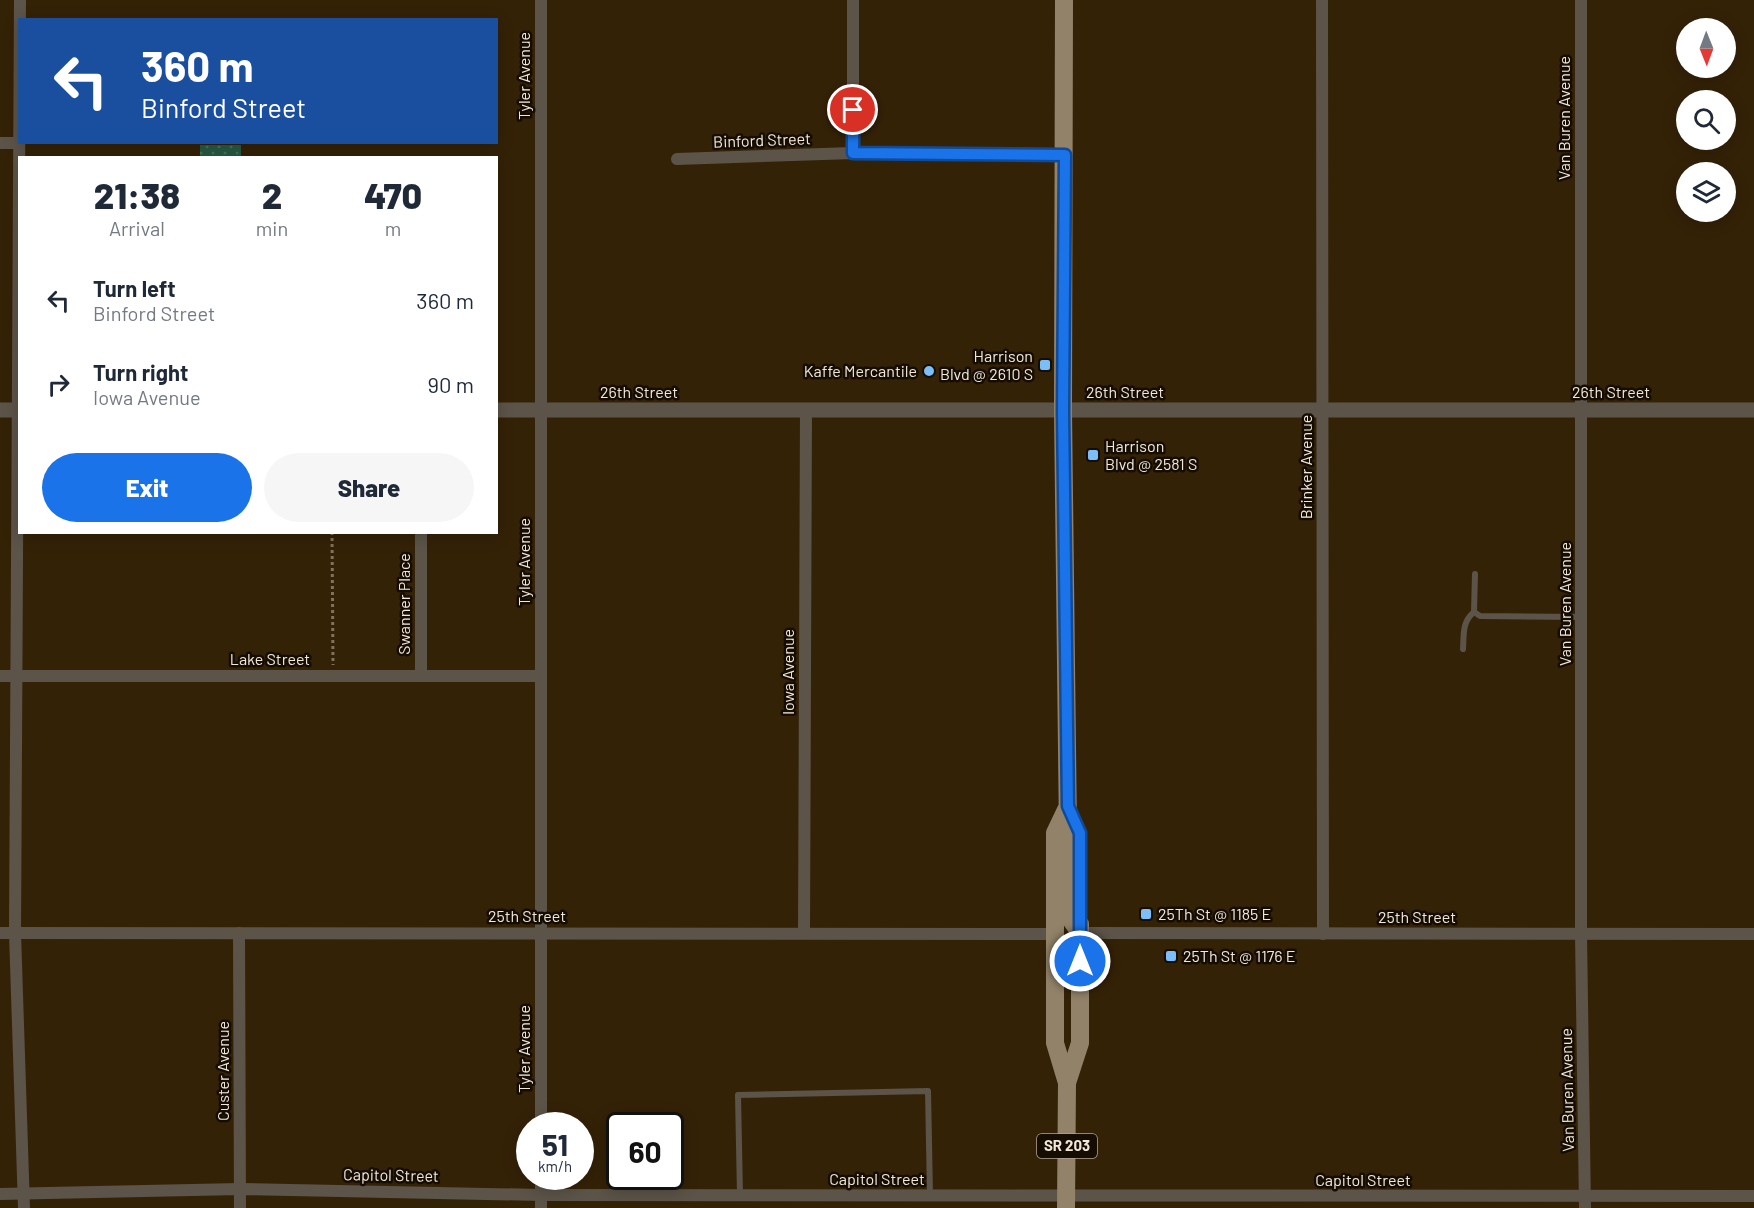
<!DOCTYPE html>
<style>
body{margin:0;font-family:Barlow,sans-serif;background:#f6f6f7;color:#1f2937;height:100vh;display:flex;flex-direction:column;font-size:22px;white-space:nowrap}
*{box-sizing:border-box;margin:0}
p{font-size:20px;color:#747a83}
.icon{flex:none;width:33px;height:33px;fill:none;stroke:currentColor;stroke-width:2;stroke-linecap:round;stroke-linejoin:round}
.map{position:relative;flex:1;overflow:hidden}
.side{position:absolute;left:18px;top:156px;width:480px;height:378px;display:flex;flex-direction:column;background:#fff;border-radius:0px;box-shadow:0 3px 15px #0003}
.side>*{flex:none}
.guide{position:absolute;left:18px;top:18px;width:480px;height:126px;border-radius:0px;box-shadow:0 3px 15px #0003;background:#1a4fa0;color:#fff;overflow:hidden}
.needle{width:39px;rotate:179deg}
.tools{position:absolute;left:1676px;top:18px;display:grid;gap:12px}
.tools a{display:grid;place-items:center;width:60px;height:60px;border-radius:50%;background:#fff;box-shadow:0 3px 15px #0003;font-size:30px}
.speed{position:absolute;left:516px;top:1112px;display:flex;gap:12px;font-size:30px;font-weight:700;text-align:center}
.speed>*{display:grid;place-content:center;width:78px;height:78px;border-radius:50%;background:#fff;box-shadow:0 3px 15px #0003;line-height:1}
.speed small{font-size:15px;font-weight:400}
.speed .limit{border:3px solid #111;border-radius:9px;background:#fff;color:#111}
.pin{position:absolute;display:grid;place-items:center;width:51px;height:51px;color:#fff;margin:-26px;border:3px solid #fff;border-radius:50%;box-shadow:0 2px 6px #0007}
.me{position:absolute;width:66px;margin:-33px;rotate:0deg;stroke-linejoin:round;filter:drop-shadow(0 0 4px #0008)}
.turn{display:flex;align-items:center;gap:21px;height:126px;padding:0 24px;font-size:27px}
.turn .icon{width:78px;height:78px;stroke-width:2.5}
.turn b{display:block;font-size:42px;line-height:51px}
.eta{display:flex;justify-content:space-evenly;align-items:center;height:102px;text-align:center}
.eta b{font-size:36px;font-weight:800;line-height:42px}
.primary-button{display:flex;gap:12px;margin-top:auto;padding:12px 24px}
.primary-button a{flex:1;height:69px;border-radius:36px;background:#1a73e8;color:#fff;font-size:24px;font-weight:800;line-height:69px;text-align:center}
.primary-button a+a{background:#f6f6f7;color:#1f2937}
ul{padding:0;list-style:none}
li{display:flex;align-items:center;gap:18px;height:84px;padding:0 24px}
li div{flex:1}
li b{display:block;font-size:22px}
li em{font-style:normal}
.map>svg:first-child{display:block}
.park{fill:url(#park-dots)}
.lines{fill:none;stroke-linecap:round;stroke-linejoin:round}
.path{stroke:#82725c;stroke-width:3;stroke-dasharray:3 3;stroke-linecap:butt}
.service{stroke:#5c5448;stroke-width:6}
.minor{stroke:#5c5448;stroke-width:12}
.tertiary{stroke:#5c5448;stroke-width:15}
.primary{stroke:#918269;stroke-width:18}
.route-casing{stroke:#114b97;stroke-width:15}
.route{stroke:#1a73e8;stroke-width:10}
.poi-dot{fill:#7bbef8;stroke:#150d04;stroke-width:2}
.labels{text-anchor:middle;stroke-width:5;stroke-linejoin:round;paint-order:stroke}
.shield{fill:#150d04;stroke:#b0a698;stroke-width:1.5}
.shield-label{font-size:15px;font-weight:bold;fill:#f3e7d8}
.street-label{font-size:16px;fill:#f3e7d8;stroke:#150d04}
.poi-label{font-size:16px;fill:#f3e7d8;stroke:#150d04;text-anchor:start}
</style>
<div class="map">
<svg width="1754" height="1208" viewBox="0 0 1754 1208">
<defs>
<pattern id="park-dots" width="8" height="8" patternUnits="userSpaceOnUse" patternTransform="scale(1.5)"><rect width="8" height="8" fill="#285a44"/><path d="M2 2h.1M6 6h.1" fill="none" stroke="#48725e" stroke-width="1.8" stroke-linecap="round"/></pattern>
</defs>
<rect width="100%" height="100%" fill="#342207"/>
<rect class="park" x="200" y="145" width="41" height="12"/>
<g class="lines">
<path class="path" d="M332,532L333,665"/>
<g class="service">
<path d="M1475,574L1474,612L1480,616L1581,617"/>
<path d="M1463,649C1464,634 1462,622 1474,612"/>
<path d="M740,1195L738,1095L928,1091L930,1195"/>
</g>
<g class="minor">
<path d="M20,0L15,933L24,1208"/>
<path d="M1322,0L1323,934"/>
<path d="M1581,0V934L1585,1208"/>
<path d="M0,143H18"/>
<path d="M853,153V0"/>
<path d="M677,159L853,153L1065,155"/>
<path d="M0,676H541"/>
<path d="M421,676V532"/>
<path d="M0,933L1055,934"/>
<path d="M239,933L240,1208"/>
<path d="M804,933L806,410"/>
<path d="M1080,933L1754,934"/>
<path d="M541,1125V0"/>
<path d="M541,1176V1208"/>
<path d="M0,1194L240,1189L541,1195L1754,1196"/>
</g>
<g class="tertiary">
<path d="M0,410H20"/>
<path d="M496,410H1754"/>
</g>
<g class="primary">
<path d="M1064,0L1063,411L1069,917L1080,933"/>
<path d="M1066,810L1055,833V1043L1067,1083"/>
<path d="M1066,1208L1067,1083L1080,1043V924"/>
</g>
</g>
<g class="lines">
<g class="route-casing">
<path id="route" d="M853,110V153L1065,155L1063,411L1068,806L1080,833V961"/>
</g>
<use href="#route" class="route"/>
</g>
<g class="poi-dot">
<rect x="1039" y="359" width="12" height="12" rx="3"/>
<circle cx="929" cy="371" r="6"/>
<rect x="1087" y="449" width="12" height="12" rx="3"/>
<rect x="1140" y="908" width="12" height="12" rx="3"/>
<rect x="1165" y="950" width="12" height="12" rx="3"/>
</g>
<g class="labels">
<rect class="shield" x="1037" y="1134" width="60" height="24" rx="4.5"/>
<g class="shield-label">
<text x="1067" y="1151">SR 203</text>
</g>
<g class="street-label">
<text transform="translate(524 76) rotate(-90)" y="6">Tyler Avenue</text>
<text transform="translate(1564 118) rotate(-90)" y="6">Van Buren Avenue</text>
<text transform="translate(762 140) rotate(-2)" y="6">Binford Street</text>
<text x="639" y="398">26th Street</text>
<text x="1125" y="398">26th Street</text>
<text x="1611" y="398">26th Street</text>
<text transform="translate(1306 467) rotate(-90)" y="6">Brinker Avenue</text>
<text transform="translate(524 562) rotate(-90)" y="6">Tyler Avenue</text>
<text transform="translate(404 604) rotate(-90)" y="6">Swanner Place</text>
<text transform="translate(1565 604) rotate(-90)" y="6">Van Buren Avenue</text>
<text x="270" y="665">Lake Street</text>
<text transform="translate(788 672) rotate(-90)" y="6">Iowa Avenue</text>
<text x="527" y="922">25th Street</text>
<text x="1417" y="923">25th Street</text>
<text transform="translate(524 1049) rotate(-90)" y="6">Tyler Avenue</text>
<text transform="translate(223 1071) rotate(-90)" y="6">Custer Avenue</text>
<text transform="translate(1567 1090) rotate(-91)" y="6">Van Buren Avenue</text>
<text transform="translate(391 1175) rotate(1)" y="6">Capitol Street</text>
<text x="877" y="1185">Capitol Street</text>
<text x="1363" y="1186">Capitol Street</text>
</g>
<g class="poi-label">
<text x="1033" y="362" text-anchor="end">Harrison<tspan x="1033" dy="18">Blvd @ 2610 S</tspan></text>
<text x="917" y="377" text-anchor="end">Kaffe Mercantile</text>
<text x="1105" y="452">Harrison<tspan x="1105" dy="18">Blvd @ 2581 S</tspan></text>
<text x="1158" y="920">25Th St @ 1185 E</text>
<text x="1183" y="962">25Th St @ 1176 E</text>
</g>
</g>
</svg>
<div class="tools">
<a><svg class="needle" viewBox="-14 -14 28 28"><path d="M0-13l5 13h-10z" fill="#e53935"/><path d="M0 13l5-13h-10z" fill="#747a83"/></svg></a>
<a><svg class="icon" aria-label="search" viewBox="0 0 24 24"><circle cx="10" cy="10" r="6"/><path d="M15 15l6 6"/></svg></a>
<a><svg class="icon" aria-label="layers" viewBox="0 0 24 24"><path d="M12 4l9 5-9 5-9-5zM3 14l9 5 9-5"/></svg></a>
</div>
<div class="speed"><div>51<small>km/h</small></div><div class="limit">60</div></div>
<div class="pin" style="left:853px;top:110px;background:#d93025"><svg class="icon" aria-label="arrive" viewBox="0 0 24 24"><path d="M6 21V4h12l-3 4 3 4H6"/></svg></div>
<svg class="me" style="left:1080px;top:961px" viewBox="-20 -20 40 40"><circle r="17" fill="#1a73e8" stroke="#fff" stroke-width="3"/><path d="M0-11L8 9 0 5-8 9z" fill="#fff"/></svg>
<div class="guide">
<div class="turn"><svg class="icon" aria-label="left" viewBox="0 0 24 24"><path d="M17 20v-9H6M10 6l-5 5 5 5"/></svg><div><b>360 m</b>Binford Street</div></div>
</div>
<section class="side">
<div class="eta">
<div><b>21:38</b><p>Arrival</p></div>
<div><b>2</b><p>min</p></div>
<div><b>470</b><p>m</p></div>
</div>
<ul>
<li><svg class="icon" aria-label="left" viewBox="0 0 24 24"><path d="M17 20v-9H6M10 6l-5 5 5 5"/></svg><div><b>Turn left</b><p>Binford Street</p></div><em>360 m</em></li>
<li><svg class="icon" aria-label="right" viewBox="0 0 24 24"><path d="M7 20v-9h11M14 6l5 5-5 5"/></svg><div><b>Turn right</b><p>Iowa Avenue</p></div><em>90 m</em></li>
</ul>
<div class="primary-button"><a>Exit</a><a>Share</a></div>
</section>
</div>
